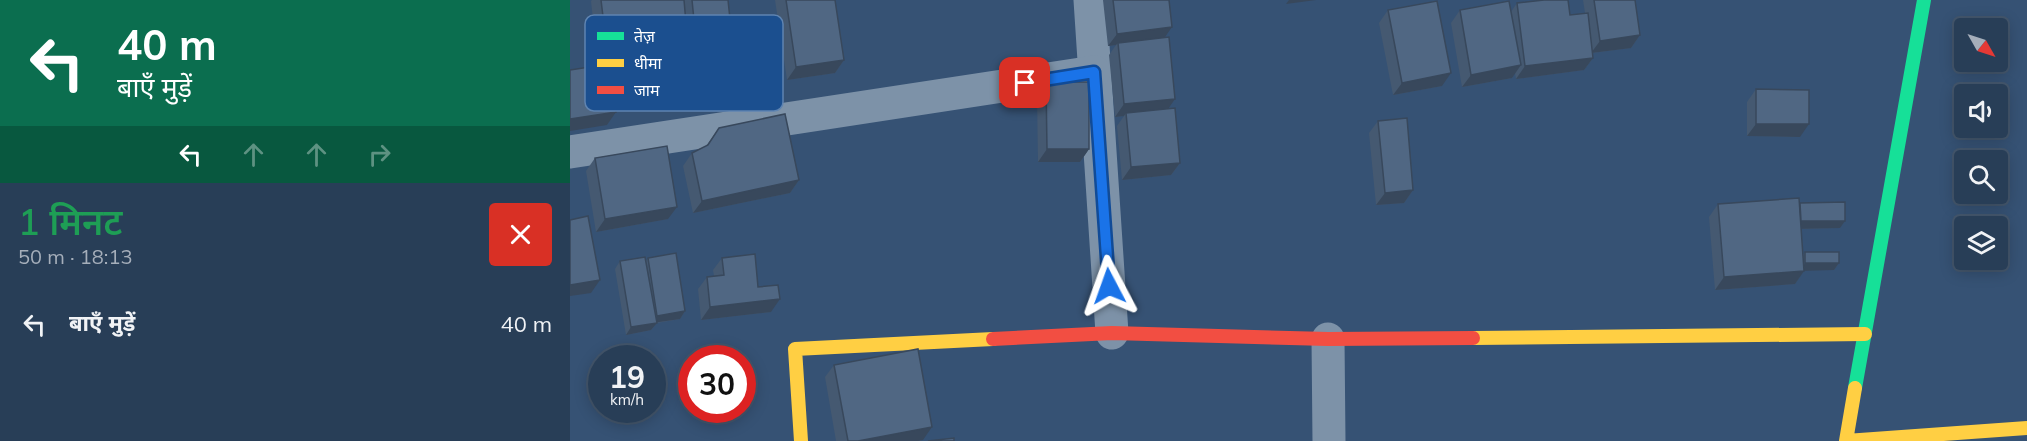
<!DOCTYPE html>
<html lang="hi">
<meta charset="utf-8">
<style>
body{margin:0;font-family:Mulish,"Noto Sans Devanagari",sans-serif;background:#344961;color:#f1f3f6;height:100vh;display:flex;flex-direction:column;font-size:22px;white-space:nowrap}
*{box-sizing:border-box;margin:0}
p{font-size:20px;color:#a5aeba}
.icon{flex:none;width:33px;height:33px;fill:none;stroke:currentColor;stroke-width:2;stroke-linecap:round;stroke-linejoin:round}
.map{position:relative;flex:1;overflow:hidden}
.details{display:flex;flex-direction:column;background:#283e57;width:570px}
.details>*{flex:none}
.top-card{background:#0b6e4f;color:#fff;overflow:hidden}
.needle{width:39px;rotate:129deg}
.fabs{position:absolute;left:1384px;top:18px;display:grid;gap:12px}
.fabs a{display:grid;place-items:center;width:54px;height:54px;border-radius:6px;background:#283e57;box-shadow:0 3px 15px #0003,0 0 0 2px #44576d;font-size:30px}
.speed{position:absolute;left:18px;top:345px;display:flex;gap:12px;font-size:30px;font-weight:700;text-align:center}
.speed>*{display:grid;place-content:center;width:78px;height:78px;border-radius:50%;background:#283e57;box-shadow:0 3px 15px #0003,0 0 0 2px #44576d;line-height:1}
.speed small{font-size:15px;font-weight:400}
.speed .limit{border:9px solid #d22;background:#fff;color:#111}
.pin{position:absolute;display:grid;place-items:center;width:51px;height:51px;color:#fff;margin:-26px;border-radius:12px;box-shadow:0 3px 9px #0006}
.me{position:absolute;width:66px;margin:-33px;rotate:356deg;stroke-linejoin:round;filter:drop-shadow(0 0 4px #0008)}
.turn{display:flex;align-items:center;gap:21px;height:126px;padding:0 18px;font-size:27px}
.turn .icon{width:78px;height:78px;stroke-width:2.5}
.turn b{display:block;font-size:42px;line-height:51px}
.lanes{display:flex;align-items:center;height:57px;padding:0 18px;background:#0003;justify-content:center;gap:30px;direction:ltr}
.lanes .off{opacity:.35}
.round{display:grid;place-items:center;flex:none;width:63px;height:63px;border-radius:6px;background:#344961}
.headline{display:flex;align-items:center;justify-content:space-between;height:102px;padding:0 18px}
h1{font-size:36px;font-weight:600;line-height:45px;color:#1e9e55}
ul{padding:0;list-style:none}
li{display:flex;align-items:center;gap:18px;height:78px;padding:0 18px}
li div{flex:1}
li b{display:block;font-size:22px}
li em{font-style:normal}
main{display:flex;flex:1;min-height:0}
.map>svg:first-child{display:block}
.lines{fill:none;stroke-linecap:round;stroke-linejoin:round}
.street{stroke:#7d92a8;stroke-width:33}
.fast{stroke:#16e098;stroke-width:14}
.slow{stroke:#ffcf43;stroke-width:14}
.jam{stroke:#f24e42;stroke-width:14}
.wall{fill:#455971}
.shaded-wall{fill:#38485c}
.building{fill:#506783;stroke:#38485c;stroke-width:1.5}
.route-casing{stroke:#114b97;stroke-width:15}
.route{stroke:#1a73e8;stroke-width:10}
.key{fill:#1b4f8f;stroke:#5f84b1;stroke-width:1.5}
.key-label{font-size:16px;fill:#fff}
</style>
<main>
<section class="details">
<div class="top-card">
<div class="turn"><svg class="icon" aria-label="left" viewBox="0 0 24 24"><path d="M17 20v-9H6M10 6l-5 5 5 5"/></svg><div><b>40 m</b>बाएँ मुड़ें</div></div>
<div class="lanes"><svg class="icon" aria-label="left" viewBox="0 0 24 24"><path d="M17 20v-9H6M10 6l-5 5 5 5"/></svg><svg class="icon off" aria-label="ahead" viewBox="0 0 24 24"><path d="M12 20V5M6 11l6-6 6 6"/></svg><svg class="icon off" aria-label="ahead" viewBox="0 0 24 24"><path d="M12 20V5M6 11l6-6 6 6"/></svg><svg class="icon off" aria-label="right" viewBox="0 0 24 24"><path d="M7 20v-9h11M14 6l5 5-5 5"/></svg></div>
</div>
<div class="headline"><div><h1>1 मिनट</h1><p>50 m · 18:13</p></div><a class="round" style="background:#d93025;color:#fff"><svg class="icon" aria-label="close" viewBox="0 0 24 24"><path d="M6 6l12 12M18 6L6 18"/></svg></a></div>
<ul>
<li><svg class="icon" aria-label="left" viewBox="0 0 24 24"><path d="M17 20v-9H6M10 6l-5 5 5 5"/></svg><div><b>बाएँ मुड़ें</b></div><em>40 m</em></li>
</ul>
</section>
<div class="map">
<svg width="1457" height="441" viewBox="0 0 1457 441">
<rect width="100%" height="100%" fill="#365274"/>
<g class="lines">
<g class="street">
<path d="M520,0L542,333"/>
<path d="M0,152L524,72"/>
<path d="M758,339L759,441"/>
</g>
<path class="fast" d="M1285,388L1354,0"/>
<g class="slow">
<path d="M903,338L1295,334"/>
<path d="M1285,388L1276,441L1457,428"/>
<path d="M231,441L225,349L423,339"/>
</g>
<path class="jam" d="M423,339L542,333L758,339L903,338"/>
</g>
<g class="wall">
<path d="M22,0H158L167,86L158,99L122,103L114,26L107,36L26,46L21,1Z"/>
<path d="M205,0H265L274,60L265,73L217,80Z"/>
<path d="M533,0H599L594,38L598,109L610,163L601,175L552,180L547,126L554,116L545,117L539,55L546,45L538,46Z"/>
<path d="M1013,0H1065L1070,35L1061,48L1022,53L1023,58L1014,70L946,79L945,73L942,78L892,87L881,23L890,10L941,12L947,3L1000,15L1015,13Z"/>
<path d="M818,10L872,86L823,95L809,23Z"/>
<path d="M41,54L121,87L112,99L45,109L37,125L33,65Z"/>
<path d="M476,82L519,149L510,162H468L467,95Z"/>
<path d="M1186,89L1230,137L1177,136V102Z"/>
<path d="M808,121L843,190L834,203L806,205L799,133Z"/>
<path d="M149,128L229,180L220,193L123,213L113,166L122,153L136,146Z"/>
<path d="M25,158L98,219L26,232L16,171Z"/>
<path d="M1230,203L1270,228L1231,229L1233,255L1235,252L1269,263L1264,270H1234L1225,284L1145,290L1139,217L1148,204Z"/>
<path d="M78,258L115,311L110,319L87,323L81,330L56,335L45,269L50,261H76Z"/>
<path d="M152,258L188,287L201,312L131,320L128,289L137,277L144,276L143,270Z"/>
<path d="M264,365L353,440L348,441H266L255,377Z"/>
</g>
<g class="shaded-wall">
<path d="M719,0H746L716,4Z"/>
<path d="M116,23L107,36L26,46L35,33Z"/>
<path d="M602,27L593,40L548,43L546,45L538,46L547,34Z"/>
<path d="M1070,35L1061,48L1021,53L1030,41Z"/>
<path d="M1023,58L1014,70L946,79L955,66Z"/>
<path d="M274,60L265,73L217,80L226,67Z"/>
<path d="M951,65L942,78L892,87L901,75Z"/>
<path d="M881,73L872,86L823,95L832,83Z"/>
<path d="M167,86L158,99L122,103L131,90Z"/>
<path d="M121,87L112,99L39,111L48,98Z"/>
<path d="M605,99L596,112L556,113L554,116L545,117L554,104Z"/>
<path d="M46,112L37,125L0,131V119Z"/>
<path d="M1186,124H1239L1230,137L1177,136Z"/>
<path d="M477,149H519L510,162H468Z"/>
<path d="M610,163L601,175L552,180L561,167Z"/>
<path d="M229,180L220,193L123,213L132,201Z"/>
<path d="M843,190L834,203L806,205L815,193Z"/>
<path d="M107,207L98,219L26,232L35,219Z"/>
<path d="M1228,221H1275L1270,228L1223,229Z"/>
<path d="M1235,263H1269L1264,270L1230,271Z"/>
<path d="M1234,271L1225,284L1145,290L1154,277Z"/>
<path d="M30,280L21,293L0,296V285Z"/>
<path d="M210,299L201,312L131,320L140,307Z"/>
<path d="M115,311L110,319L82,323L87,316Z"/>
<path d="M87,323L81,330L56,335L61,327Z"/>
<path d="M362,427L353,440L348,441H288Z"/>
</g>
<g class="building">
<path d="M31,0H114L116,23L35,33Z"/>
<path d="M122,0H158L167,86L131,90Z"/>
<path d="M216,0H265L274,60L226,67Z"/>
<path d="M543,0H599L602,27L547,34Z"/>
<path d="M974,0H998L1000,15L1018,13L1023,58L955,66L947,3Z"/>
<path d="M1024,0H1065L1070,35L1030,41Z"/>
<path d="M867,1L881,73L832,83L818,10Z"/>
<path d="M939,1L951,65L901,75L890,10Z"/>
<path d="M599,37L605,99L554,104L548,43Z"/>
<path d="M39,64L46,112L0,119V70Z"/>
<path d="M476,82H519V149H477Z"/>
<path d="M1186,89L1239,90V124H1186Z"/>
<path d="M605,108L610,163L561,167L556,113Z"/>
<path d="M215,114L229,180L132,201L122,153L138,145L149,128Z"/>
<path d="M837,118L843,190L815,193L808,121Z"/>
<path d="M97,146L107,207L35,219L25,158Z"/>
<path d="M1229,198L1234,271L1154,277L1148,204Z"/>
<path d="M1275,202V221H1231L1230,203Z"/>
<path d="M18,216L30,280L0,285V220Z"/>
<rect x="1235" y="252" width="34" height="11"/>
<path d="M106,253L115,311L87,316L78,258Z"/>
<path d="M185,254L188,287L208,285L210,299L140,307L137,277L154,275L152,258Z"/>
<path d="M75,257L87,323L61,327L50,261Z"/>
<path d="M348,349L362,427L288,441H278L264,365Z"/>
<path d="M384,438V441H358Z"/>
</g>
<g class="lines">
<g class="route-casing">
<path id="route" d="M455,83L524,72L539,286"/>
</g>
<use href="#route" class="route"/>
</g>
<rect x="15" y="15" width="198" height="96" rx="9" class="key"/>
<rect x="27" y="32" width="27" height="8" fill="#16e098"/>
<rect x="27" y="59" width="27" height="8" fill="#ffcf43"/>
<rect x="27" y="86" width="27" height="8" fill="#f24e42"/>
<g class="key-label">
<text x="64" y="42">तेज़</text>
<text x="64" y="69">धीमा</text>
<text x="64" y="96">जाम</text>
</g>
</svg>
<div class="fabs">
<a><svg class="needle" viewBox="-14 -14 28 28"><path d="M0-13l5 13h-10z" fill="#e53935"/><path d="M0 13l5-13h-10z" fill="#a5aeba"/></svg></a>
<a><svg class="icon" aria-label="sound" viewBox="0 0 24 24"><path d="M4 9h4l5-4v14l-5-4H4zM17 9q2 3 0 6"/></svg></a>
<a><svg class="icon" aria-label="search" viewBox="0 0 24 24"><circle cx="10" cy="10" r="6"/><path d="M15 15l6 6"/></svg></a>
<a><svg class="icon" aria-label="layers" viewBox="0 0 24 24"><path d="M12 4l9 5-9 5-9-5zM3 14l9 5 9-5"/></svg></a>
</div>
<div class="speed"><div>19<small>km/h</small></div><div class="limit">30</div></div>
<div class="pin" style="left:455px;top:83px;background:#d93025"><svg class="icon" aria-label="arrive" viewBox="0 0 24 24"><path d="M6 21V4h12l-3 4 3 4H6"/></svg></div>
<svg class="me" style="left:539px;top:286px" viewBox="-20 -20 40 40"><path d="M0-17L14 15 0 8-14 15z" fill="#1a73e8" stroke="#fff" stroke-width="4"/></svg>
</div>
</main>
